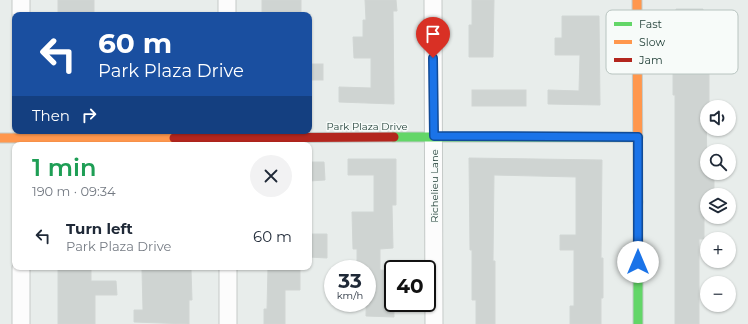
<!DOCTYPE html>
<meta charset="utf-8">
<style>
body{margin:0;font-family:Montserrat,sans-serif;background:#f2f2f3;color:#1f2937;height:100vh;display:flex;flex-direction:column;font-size:15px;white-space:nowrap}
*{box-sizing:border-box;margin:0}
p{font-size:13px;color:#747a83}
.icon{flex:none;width:22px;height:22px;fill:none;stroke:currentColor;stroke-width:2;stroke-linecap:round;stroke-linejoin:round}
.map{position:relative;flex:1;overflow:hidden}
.drawer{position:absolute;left:12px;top:142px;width:300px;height:128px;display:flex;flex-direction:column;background:#fff;border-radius:8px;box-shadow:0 1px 3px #0004}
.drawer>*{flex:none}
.guide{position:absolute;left:12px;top:12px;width:300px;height:122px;border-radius:8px;box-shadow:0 1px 3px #0004;background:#1a4fa0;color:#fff;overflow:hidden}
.fabs{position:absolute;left:700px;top:100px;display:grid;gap:8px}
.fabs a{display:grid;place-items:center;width:36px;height:36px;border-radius:50%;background:#fff;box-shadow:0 1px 3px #0004;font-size:20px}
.speed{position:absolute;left:324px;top:260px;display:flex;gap:8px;font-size:20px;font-weight:700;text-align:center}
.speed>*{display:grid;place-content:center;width:52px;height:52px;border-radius:50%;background:#fff;box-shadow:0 1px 3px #0004;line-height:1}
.speed small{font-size:10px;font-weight:400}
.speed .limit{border:2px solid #111;border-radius:6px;background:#fff;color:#111}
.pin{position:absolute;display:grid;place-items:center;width:34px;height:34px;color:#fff;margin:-41px -17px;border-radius:50% 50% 50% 0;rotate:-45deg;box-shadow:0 0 4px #0007}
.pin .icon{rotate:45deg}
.me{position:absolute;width:44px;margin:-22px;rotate:0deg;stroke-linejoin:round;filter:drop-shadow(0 0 3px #0008)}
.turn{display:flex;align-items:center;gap:14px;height:84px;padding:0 20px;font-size:18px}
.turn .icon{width:52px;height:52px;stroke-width:2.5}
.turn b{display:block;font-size:28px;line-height:34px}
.then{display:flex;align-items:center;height:38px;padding:0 20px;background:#0003;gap:8px;font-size:15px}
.round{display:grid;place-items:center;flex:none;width:42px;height:42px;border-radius:21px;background:#f2f2f3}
.overview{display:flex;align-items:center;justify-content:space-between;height:68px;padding:0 20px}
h1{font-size:24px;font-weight:600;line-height:30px;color:#1e9e55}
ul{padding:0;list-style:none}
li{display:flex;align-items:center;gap:12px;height:52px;padding:0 20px}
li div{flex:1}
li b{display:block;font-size:15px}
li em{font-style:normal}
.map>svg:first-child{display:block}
.building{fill:#cfd4d2;stroke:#d1d6d4}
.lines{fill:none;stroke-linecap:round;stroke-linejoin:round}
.street-casing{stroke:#c5cac8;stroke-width:19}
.fast-casing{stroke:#c3cbc8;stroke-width:11}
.slow-casing{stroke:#c3cbc8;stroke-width:11}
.jam-casing{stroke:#c3cbc8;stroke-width:11}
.street{stroke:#fcfcfc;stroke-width:17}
.fast{stroke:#63d668;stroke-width:9}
.slow{stroke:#ff974d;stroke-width:9}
.jam{stroke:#b3261e;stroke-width:9}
.route-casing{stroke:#114b97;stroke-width:10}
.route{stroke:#1a73e8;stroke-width:7}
.labels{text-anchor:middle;stroke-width:3;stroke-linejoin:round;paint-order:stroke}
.street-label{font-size:10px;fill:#24423a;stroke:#f7fbf9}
.key{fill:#f7fbf9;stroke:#b8c4c0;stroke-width:1}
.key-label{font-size:11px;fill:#24423a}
</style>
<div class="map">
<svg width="748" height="324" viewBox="0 0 748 324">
<rect width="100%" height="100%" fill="#e8edeb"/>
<g class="building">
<rect x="58" y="0" width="36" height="13"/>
<rect x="262" y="0" width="39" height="12"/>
<path d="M365,0H396L397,11H393L394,104L339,102V87L371,88V58H354L353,37H363V20H366Z"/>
<path d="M472,0H494L493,57H469V25H472Z"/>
<path d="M676,9H703V12L736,13V28H712V49H709V107H706L707,173H714V195H704V239H699V324H675V95H673V57H676Z"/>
<path d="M562,16H599L600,105L548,104V90L579,91L580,55H555V38H562Z"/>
<rect x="309" y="64" width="14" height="16"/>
<rect x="472" y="90" width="54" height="16"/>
<path d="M469,158L602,160L601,258H603V298H601V324H570V306H574V250H560V235H576V177L494,175L493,261H495V324H476V300H472V250H470Z"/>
<path d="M348,159H396V205H392L393,248L380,249V270L393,271L394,317L366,316L367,269H357V249H353L352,212H374V175H348Z"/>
<path d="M309,162H324L325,180L309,181Z"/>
<path d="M309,234H327V258L309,257Z"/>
<path d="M58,267H91V281H116L117,295H95V324H58Z"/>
<path d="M268,267H300V290H285V324H264V309H267Z"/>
<path d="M142,270H191L192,300H189V324L134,322V310H143Z"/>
</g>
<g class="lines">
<g class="street-casing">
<g id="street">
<path d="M21,0V15"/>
<path d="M227,0V15"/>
<path d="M433,0L434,324"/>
<path d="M228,267V324"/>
<path d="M21,324V267"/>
</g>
</g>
<g class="fast-casing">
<g id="fast">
<path d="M394,137H638"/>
<path d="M638,202V324"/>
</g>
</g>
<g class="slow-casing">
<g id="slow">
<path d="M637,0L638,202"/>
<path d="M0,138H174"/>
</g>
</g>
<g class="jam-casing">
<path id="jam" d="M174,138L394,137"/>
</g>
<use href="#street" class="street"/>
<use href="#fast" class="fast"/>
<use href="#slow" class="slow"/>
<use href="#jam" class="jam"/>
</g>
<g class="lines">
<g class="route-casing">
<path id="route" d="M433,58L434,136L638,137V262"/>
</g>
<use href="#route" class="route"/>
</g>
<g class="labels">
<g class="street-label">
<text x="367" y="130">Park Plaza Drive</text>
<text transform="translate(434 186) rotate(-90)" y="4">Richelieu Lane</text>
</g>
</g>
<rect x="606" y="10" width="132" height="64" rx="6" class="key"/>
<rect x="614" y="22" width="18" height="4" fill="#63d668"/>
<rect x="614" y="40" width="18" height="4" fill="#ff974d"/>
<rect x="614" y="58" width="18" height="4" fill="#b3261e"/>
<g class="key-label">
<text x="639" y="28">Fast</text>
<text x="639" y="46">Slow</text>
<text x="639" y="64">Jam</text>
</g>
</svg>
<div class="fabs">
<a><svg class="icon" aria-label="sound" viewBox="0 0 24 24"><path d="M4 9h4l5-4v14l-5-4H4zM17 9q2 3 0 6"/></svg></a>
<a><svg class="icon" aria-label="search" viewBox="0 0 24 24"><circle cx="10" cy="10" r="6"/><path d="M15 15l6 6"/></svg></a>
<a><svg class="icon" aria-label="layers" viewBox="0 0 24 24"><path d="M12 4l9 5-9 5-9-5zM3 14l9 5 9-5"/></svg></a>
<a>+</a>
<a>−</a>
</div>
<div class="speed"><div>33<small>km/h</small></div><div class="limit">40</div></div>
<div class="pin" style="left:433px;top:58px;background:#d93025"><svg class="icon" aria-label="arrive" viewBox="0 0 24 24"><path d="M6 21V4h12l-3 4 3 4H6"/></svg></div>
<svg class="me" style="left:638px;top:262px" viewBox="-20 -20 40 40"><circle r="19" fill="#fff"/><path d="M0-13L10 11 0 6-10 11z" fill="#1a73e8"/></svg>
<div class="guide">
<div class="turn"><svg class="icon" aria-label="left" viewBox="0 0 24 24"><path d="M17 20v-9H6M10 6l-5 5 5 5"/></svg><div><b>60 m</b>Park Plaza Drive</div></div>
<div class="then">Then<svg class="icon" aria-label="right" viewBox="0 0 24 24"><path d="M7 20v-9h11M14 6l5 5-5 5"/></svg></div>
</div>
<section class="drawer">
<div class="overview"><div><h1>1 min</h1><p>190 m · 09:34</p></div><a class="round"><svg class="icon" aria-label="close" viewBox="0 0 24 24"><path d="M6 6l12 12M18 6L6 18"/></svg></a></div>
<ul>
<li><svg class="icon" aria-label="left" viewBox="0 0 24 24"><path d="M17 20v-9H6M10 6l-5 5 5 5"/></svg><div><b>Turn left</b><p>Park Plaza Drive</p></div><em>60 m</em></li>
</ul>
</section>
</div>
